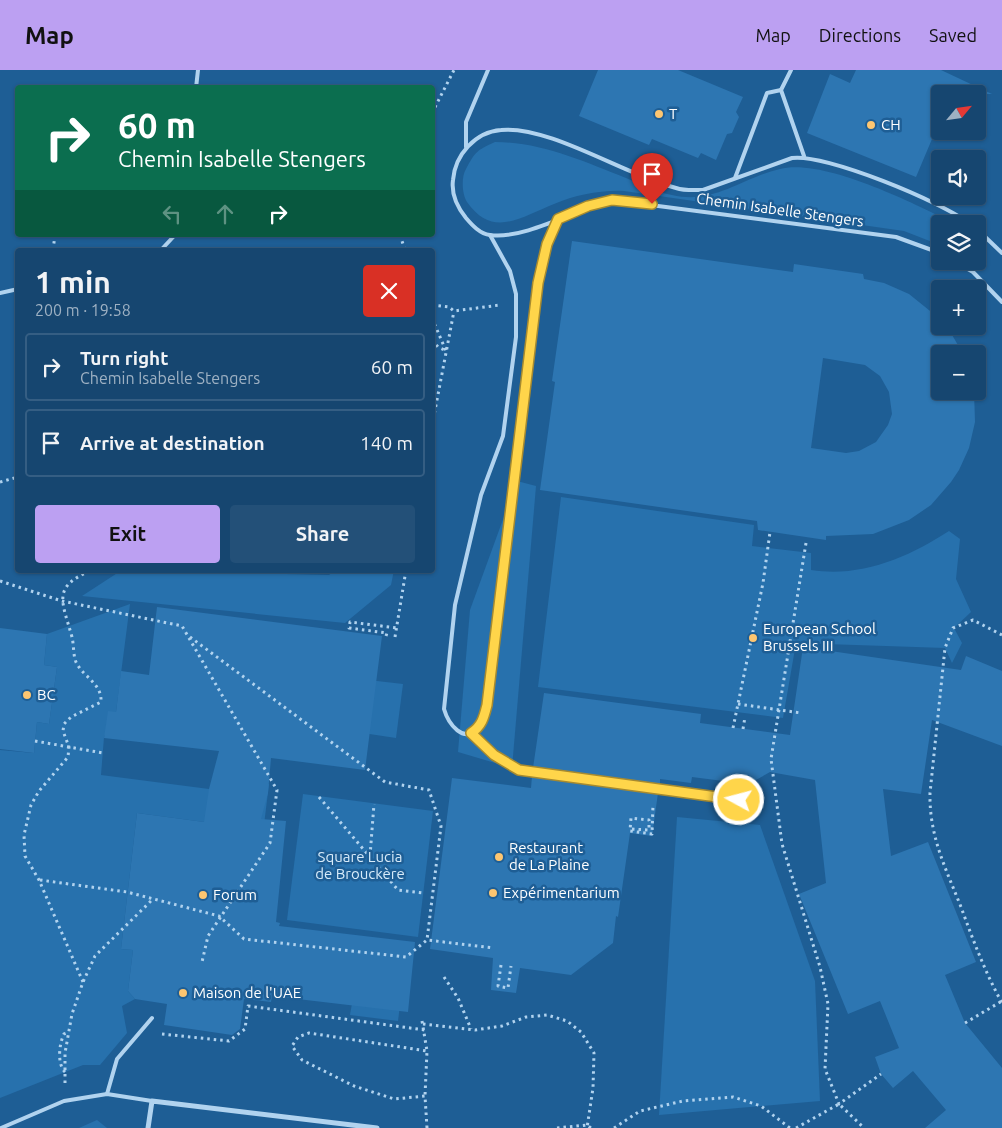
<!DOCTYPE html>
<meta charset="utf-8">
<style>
body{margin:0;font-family:Ubuntu,sans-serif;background:#235078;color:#f1f3f6;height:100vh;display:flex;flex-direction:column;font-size:19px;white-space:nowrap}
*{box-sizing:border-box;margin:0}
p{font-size:16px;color:#9eb1c3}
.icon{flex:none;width:28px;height:28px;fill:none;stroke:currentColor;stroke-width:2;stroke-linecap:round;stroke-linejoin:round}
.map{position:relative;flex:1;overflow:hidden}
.drawer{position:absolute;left:15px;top:178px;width:420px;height:325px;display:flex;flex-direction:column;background:#164670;border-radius:5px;box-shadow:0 1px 4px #0004,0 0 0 1px #355e83}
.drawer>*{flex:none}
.banner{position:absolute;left:15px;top:15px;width:420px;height:152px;border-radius:5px;box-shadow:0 1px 4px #0004,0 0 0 1px #355e83;background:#0b6e4f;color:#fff;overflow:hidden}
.needle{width:32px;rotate:61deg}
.tools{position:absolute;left:931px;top:15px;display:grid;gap:10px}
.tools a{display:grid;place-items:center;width:55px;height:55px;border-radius:5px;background:#164670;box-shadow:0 1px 4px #0004,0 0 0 1px #355e83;font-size:25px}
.pin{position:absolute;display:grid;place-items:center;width:42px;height:42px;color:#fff;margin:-51px -21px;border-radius:50% 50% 50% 0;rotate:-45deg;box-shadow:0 0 5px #0007}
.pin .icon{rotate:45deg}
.me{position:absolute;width:55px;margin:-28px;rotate:277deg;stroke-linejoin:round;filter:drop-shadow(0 0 4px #0008)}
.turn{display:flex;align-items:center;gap:18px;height:105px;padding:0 20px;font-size:22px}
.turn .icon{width:65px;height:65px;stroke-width:2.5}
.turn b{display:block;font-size:35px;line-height:42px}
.lanes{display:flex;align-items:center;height:48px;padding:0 20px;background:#0003;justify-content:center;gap:25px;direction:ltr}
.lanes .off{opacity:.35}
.round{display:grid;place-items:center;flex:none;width:52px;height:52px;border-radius:5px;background:#235078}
.headline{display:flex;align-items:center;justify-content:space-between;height:85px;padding:0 20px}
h1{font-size:30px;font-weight:700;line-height:38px}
.action{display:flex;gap:10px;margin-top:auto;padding:10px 20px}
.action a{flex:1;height:58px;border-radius:5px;background:#bca0f2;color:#111;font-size:20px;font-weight:700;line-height:58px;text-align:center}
.action a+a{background:#235078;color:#f1f3f6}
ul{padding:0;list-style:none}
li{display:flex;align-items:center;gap:15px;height:68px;margin:0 10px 8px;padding:0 10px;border:2px solid #355e83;border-radius:5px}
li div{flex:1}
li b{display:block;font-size:19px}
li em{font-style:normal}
header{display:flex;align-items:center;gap:30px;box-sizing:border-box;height:70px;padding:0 25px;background:#bca0f2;color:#111}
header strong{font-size:24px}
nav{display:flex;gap:28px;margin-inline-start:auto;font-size:18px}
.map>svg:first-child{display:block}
.green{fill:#2771ad}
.building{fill:#2d76b2;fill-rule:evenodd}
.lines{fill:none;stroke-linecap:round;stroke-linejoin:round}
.path{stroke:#b1d3ef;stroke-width:3;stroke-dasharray:2.5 4;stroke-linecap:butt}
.lane{stroke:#b1d3ef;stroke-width:4}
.street{stroke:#b1d3ef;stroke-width:5}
.path-bridge{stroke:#b1d3ef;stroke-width:3;stroke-dasharray:2.5 4;stroke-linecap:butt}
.route-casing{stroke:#a68a30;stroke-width:12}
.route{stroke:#ffd54a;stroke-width:9}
.poi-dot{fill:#fdc671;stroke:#1e5e95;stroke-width:2}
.labels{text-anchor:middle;stroke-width:5;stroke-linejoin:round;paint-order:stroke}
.poi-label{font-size:15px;fill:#fff;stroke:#1e5e95;text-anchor:start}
.street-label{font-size:15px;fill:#fff;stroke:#1e5e95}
.park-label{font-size:15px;fill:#d7ebfa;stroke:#1e5e95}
</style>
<header>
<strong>Map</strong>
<nav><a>Map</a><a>Directions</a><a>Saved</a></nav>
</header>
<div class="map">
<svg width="1002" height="1058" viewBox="0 0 1002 1058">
<rect width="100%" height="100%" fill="#1e5e95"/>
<g class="green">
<path d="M495,72C541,72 583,91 626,108C640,114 656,122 672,125C714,135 741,108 780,99C824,88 915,134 955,154H940V175L904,161L624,121C600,120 576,125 554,134C521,147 493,169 467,132C462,124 461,107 466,99C475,82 477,80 495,72Z"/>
<path d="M517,411L536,416L512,698L458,682L470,540Z"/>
<path d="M561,427L754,455L752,476L811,483V500C861,508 909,487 949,461L960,469L956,509L971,542L954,558L962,573L952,593L945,578L796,573L783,648L538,617Z"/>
<path d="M122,500L329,505L335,500H394L391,515L345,553L82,526Z"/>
<path d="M130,534L116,642L104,667L101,705L209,719L269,714L262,771L204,752L137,743L121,879L133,880L128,921L135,929L122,936L127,963L100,995H83L0,1028V680L34,683L37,652L49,654L57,597L44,595L47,564Z"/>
<path d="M351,608L403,614L396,668L343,660Z"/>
<path d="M303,724L433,741L418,867L287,850Z"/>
<path d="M677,747L760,755L815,911L820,1031L659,1045Z"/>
<path d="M358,898L404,904L398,951L350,945Z"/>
<path d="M97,1050L107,1058H79Z"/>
</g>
<g class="building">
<path d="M598,0H678L743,27L736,42L739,47L732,63L727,64L716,90L701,83L698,88L652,69L649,75L579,46Z"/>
<path d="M856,0H941L992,24H940V50L916,107L807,63L830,4L850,13Z"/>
<path d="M572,171L793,202L794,194L863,204L864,209L884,213L909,224L940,249V256H947L963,284H940V321H974L975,352L969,378L959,400L951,412L931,435L909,450L873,464L826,466V470L758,460L757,451L540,420L555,312L552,311ZM823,288L865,295L880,306L889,322L892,344L888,355L876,372L859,381L846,383L811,378Z"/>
<path d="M157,537L382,566L365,700L271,688L268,723L261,749L286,751L276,852L280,853L279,856L415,872L408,942L272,926L271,932L244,929L240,959L232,965L164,955L167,934L135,929L128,921L133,880L121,879L137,743L204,752L209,719L219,681L104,668L108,641L116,642L121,601L149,605Z"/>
<path d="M0,558L47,564L44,595L57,597L49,654L37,652L34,683L0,679Z"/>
<path d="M803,577L961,600L966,586L1002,601V676L932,650L921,724L883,719L891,786L928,772L976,892L945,905L965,953L1002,998V1058H925L946,1040L913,1001L893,1018L881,1004L875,987L899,978L880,931L848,944L799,824L826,813L815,710L770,702L756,710H740L739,713L692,707L691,713L660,709V715L533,698L544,623L701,644L700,653L790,665Z"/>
<path d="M532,706L658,723L652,766L630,763L618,847L616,846L613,873L571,905L520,898L516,923L491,920L493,888L430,879L452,708L531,718Z"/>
</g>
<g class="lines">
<g class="path">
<path d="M432,43L454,0"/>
<path d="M400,165L405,180"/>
<path d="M53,180L55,165"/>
<path d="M432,235L449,237L454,241L500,235"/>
<path d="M432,248L446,281"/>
<path d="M432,270L438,277L447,281"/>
<path d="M432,356L454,241"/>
<path d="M0,412L18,407"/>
<path d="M806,473L771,689L782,774L820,897L828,934L825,999L839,1034L881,1004"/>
<path d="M0,511L62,531L182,556L277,720L270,773L208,866L202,892"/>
<path d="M1002,565L973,550L953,558L945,578L930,723C929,766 946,799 961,837C973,870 985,902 1002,933"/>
<path d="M386,566L387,563L349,558L350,552L397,558"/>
<path d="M190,567L385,712L429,720L441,756L427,870"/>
<path d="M395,567L406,500"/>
<path d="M733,658L763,513L770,462"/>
<path d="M743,659L745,647"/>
<path d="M35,671L103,683"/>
<path d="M319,727L398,820L423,823"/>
<path d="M632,759L649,760V750L631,748L630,761L652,764L653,735"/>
<path d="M370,786L374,734"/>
<path d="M40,810L127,822L219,846L244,869L406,887L427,870L494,878"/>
<path d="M501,895L498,916L508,918L511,896"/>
<path d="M444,907L458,928L471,959"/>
<path d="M83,912L39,810L25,786L24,765L31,735L39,721L68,687L69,677L63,661L64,654L71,647L101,632C102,614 85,608 77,594C73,588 74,575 72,567C62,531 51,516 93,500"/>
<path d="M422,951L427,981L425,1026"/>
<path d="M423,954L475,960L502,956L526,947L547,945L567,951L581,962L594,983L593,1018L587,1058"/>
<path d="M162,964L229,971L245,959L248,936L425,960"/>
<path d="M65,1002C57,994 59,974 64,964L69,962"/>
<path d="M65,1013V983L72,944L83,912L95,886L153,829"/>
<path d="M427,1058L425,1026L394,1029L354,1016L302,990L292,976L298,967L309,963L427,981"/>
<path d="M557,1058L587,1055L591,1058"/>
<path d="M614,1058L640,1041L683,1031L733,1027L761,1036L790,1058"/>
<path d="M796,1058L839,1034L864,1058"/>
</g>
<g class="lane">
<path d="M791,0L781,20L804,86"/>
<path d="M196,18L198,0"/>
<path d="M466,77V52L488,0"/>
<path d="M735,108L767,23L781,20"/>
<path d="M978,160L1002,183"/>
<path d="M490,165L510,201L516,224V267L503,366L481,425L455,535L444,639C448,653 464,676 479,657C484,651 485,642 487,635L538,213L547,174L558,149"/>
<path d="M161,180L175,165"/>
<path d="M940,183L896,167L612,130C577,139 524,170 490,165C480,164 472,155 466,148C457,137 451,125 453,110C455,85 475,62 501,60C549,55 627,106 676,118C685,121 694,120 703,120L792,88C824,83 943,132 970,154"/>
<path d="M954,191L973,202L1002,232"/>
<path d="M0,223L18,219"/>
<path d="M471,663L494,685L519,700L739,730"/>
<path d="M107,1024L117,989L152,948"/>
<path d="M1,1058L64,1031L107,1024L152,1031"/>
</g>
<path class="street" d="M148,1058L152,1031L377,1058"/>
<g class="path-bridge">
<path d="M738,634L801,643"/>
<path d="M965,953L1002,931"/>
</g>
</g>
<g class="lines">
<g class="route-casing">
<path id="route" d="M652,134L612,130L588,136L558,149L547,174L538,213L487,635C484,647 482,656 471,663L494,685L519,700L739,730"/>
</g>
<use href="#route" class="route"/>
</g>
<g class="poi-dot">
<circle cx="659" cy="44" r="5"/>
<circle cx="871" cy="55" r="5"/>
<circle cx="753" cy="568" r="5"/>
<circle cx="27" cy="625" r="5"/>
<circle cx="499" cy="787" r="5"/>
<circle cx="493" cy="823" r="5"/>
<circle cx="203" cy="825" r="5"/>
<circle cx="183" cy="923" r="5"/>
</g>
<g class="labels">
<g class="poi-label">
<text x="669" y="49">T</text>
<text x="881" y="60">CH</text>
<text x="763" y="564">European School<tspan x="763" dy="17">Brussels III</tspan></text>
<text x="37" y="630">BC</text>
<text x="509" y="783">Restaurant<tspan x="509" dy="17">de La Plaine</tspan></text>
<text x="503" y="828">Expérimentarium</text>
<text x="213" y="830">Forum</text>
<text x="193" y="928">Maison de l'UAE</text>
</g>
<g class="street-label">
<text transform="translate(780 140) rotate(8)" y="5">Chemin Isabelle Stengers</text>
</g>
<g class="park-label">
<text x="360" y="792">Square Lucia<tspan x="360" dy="17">de Brouckère</tspan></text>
</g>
</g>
</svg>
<div class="tools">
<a><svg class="needle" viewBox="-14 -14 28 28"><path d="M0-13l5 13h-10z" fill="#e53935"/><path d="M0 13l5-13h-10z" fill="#9eb1c3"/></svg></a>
<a><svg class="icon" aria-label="sound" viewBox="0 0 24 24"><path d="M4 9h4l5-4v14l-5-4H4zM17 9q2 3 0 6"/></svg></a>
<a><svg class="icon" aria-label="layers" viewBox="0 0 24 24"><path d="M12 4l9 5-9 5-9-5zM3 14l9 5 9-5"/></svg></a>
<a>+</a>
<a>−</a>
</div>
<div class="pin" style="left:652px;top:134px;background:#d93025"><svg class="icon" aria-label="arrive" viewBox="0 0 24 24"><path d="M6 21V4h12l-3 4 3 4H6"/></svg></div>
<svg class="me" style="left:739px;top:730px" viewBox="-20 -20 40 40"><circle r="17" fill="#ffd54a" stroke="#fff" stroke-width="3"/><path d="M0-11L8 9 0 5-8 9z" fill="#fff"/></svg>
<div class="banner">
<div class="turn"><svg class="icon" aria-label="right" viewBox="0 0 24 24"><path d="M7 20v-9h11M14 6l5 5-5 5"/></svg><div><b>60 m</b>Chemin Isabelle Stengers</div></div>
<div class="lanes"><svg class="icon off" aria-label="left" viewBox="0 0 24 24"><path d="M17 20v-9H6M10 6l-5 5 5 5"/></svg><svg class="icon off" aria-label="ahead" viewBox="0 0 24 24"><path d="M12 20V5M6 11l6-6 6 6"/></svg><svg class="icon" aria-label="right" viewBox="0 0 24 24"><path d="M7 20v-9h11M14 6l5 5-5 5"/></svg></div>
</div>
<section class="drawer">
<div class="headline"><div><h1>1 min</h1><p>200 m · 19:58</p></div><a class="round" style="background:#d93025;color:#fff"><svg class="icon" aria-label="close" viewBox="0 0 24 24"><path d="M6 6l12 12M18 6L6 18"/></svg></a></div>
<ul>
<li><svg class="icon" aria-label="right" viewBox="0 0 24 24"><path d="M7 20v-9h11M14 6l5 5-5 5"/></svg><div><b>Turn right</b><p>Chemin Isabelle Stengers</p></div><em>60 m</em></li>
<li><svg class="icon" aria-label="arrive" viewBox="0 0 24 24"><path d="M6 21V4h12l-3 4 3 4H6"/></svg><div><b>Arrive at destination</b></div><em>140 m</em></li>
</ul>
<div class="action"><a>Exit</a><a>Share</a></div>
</section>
</div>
